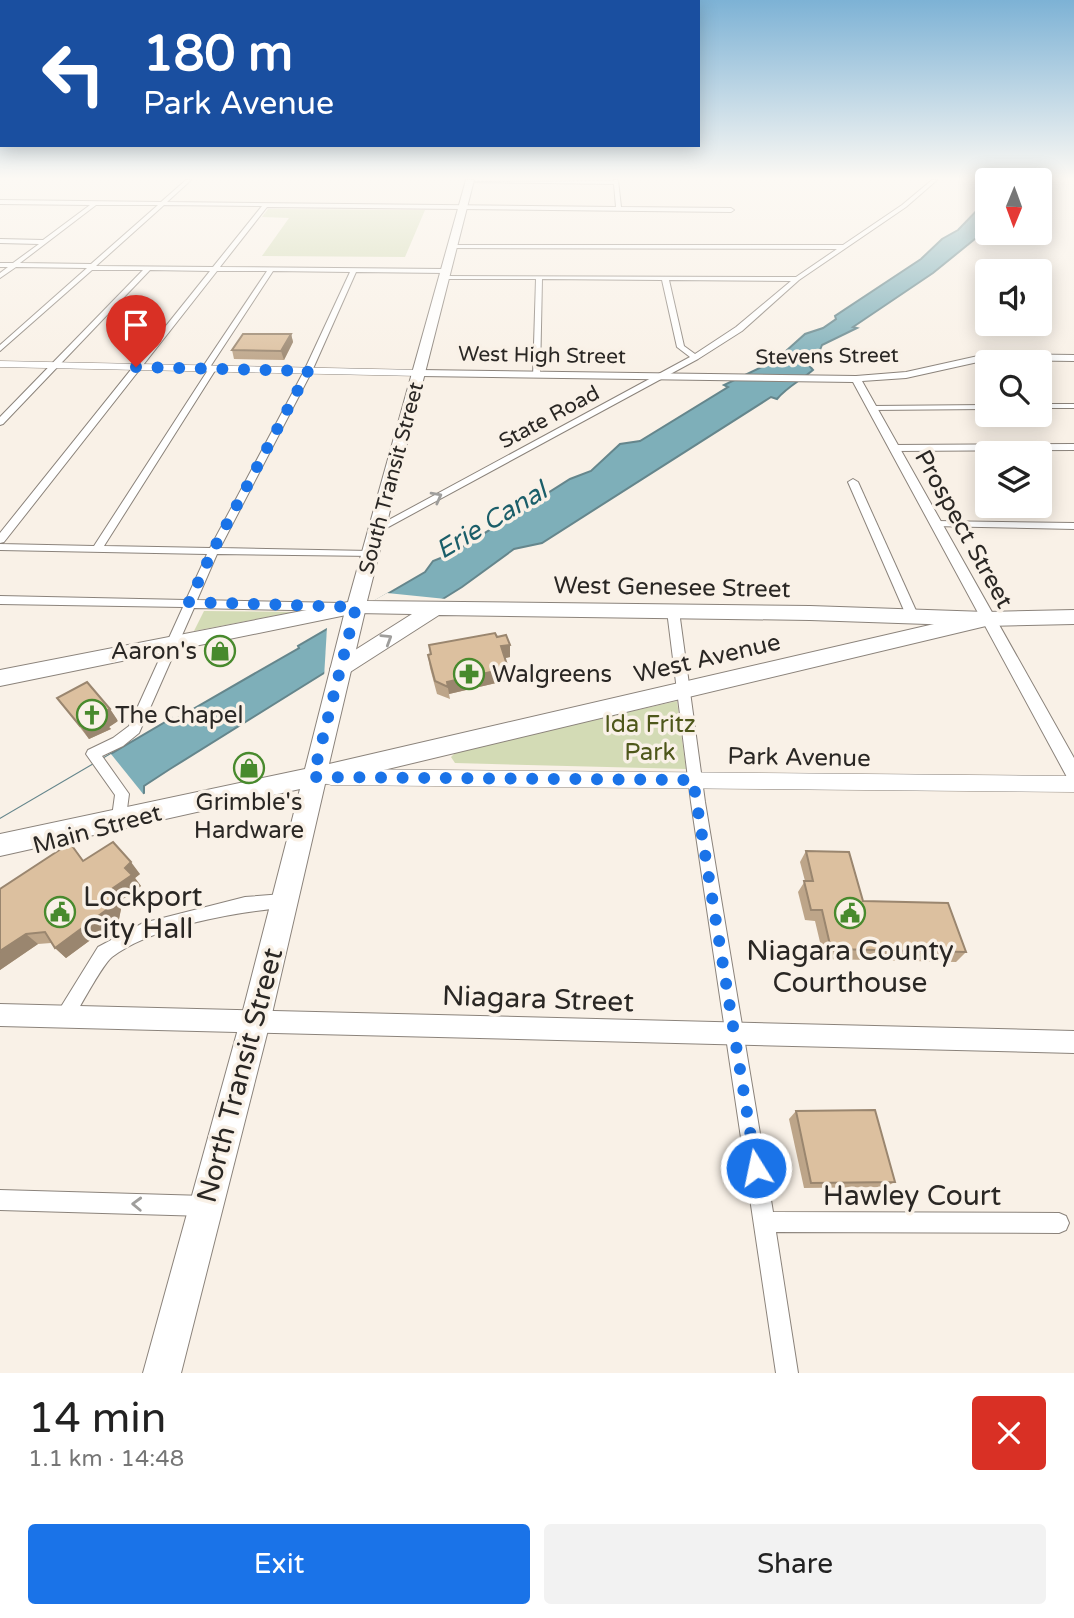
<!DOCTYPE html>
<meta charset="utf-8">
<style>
body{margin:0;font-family:"Varela Round",sans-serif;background:#f2f2f2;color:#222;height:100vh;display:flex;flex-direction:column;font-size:26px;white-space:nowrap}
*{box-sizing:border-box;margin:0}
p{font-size:23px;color:#767676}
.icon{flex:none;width:38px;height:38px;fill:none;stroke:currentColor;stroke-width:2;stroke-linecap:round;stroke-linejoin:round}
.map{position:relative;height:1373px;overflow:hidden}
.drawer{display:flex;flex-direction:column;background:#fff;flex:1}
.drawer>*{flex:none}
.hud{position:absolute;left:0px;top:0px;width:700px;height:147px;box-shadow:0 4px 18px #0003;background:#1a4fa0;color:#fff;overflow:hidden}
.needle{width:46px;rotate:181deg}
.fabs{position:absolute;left:975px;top:168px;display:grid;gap:14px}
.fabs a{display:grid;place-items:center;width:77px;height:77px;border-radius:7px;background:#fff;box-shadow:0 4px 18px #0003;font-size:35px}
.pin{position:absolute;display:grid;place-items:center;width:60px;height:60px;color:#fff;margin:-72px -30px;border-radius:50% 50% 50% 0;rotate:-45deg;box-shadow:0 0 7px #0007}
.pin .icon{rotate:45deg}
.me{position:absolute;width:77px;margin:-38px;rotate:350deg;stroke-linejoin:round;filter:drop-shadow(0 0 5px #0008)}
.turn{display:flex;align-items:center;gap:24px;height:147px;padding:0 28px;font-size:32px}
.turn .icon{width:91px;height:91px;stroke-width:2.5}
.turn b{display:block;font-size:49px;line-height:60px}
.round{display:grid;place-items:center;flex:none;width:74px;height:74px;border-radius:7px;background:#f2f2f2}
.head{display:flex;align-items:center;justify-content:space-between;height:119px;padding:0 28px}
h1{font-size:42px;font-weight:600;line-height:52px}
.action{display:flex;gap:14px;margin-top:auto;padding:14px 28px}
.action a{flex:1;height:80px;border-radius:7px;background:#1a73e8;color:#fff;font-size:28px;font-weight:600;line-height:80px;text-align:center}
.action a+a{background:#f2f2f2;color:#222}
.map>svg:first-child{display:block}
.green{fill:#d3dbb5}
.water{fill:#7eafb9;stroke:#65868c;stroke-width:2}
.pier{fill:#f9f1e7}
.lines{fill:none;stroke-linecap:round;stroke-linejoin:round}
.minor-casing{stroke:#8b837b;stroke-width:2}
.tertiary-casing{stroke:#8b837b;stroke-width:2}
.secondary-casing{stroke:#8b837b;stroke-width:1}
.primary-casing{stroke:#8b837b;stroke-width:2}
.trunk-casing{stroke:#8b837b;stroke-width:2}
.minor{fill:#fff;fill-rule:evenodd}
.tertiary{fill:#fff;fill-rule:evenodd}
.secondary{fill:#fff;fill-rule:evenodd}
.primary{fill:#fff;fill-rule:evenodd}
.trunk{fill:#fff;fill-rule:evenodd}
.wall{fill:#bda589}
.shaded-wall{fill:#9a866f}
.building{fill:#dcc09f;stroke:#9a866f;stroke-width:2}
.oneway{stroke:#9f9e9c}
.route{stroke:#1a73e8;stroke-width:12;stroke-dasharray:0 21.6}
.labels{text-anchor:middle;stroke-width:7;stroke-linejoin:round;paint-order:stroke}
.far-street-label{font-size:21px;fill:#2a2724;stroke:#f9f1e7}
.street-label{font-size:24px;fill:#2a2724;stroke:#f9f1e7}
.poi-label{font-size:24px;fill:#2a2724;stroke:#f9f1e7;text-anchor:start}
.park-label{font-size:24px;fill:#4e571a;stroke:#f9f1e7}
.water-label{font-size:26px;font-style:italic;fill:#1b5e69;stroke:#f9f1e7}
.near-poi-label{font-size:28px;fill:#2a2724;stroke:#f9f1e7;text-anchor:start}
.near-street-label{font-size:28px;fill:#2a2724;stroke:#f9f1e7}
</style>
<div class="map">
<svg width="1074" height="1373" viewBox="0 0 1074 1373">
<rect width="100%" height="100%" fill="#f9f1e7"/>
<g class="green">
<path d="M268,209L425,210L405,257L262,256L289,218L262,217Z"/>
<path d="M204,611L294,612L194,631Z"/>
<path d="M677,701L686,769L455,763L451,757L457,751Z"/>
</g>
<path class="water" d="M987,200V228L981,234L933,273L853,327L857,328L822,345L818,355L808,364L813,370C800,381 787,387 777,399L771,397L542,543L514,549L462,587L170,769L144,786V793L0,880V819L172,718L174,720L299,648L298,646L425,572L433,561L453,553L570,479L591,471L620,444L640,441L728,387L724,385L776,360L805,334L823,328L836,319L835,316L921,259L942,239L958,230Z"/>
<g class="pier">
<path d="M387,593L446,599L324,678L327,627Z"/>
<path d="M111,754L144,795L0,883V819Z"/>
</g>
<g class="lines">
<g class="minor-casing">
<g id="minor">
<path d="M186,180H191L167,202L616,207L614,184L467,182L614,181V180H618L621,207L731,208L734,210L731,212L267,207L220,267L445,269L448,271L445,273L356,272L312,371L220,548L370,551L374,552V556L217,554L197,600L342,603L348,607L342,611L194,608L139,733L123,746L102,756L129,794L125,824L123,828L118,830L113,828L111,824L115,795L86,754L88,750L113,738L129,726L183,607L0,604V596L186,600L207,554L0,550V544L94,546L208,370L202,368L267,271H217L4,542L0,543V533L210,271L150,270L3,424L0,425V417L143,270H92L0,351V345L87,268L16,267L0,278V273L8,267H0V263H13L39,244L0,243V239L43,240L90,205L0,204V200L161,202ZM96,205H158L91,264L20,263ZM164,205L262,206L213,267L96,266ZM273,271L350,272L304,371L210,548L104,546L216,369L210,367Z"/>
<path d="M932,180H937L906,207L799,280L742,331L698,359L381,531H373L372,529L690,357L677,347L662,280L542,279L540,375L533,377L536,279H444L442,276L796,277L837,249L452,248L450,245H843L902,205ZM669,280L791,281L736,327L695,354L684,346Z"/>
<rect x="1040" y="404" width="34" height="4"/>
<path d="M987,405V409L872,410L868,408L872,406Z"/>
<path d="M1074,444V450L893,451L889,448L893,445Z"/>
<path d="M853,479L858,482L918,615L916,618H908L906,615L848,482Z"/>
<path d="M936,521L1074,523V529L932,526V522Z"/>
<path d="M673,607L679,611L705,802L773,1212L1059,1213L1066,1216L1069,1223L1066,1230L1059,1233L776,1232L798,1373H776L691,802L667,611Z"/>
<path d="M283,894L288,896L291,901L288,906L283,908C234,912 151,927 112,957C102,965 79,1009 71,1022L65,1025L59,1022L56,1016L59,1010L98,947L143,923L245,897Z"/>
<path d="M0,1190L205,1196L212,1199L215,1206L212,1213L205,1216L0,1210Z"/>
</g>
</g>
<g class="tertiary-casing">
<g id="tertiary">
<path d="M987,354L1074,355V361L987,360L906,378L862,381L1074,758V781L1068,779L853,382L420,376L415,373L420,370L856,376L906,372Z"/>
<path d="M0,1004L1074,1031V1053L0,1026Z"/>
</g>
</g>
<g class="secondary-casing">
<g id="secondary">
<path d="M0,361L420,370L426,373L420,376L0,367Z"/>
<path d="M331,769L1074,776V792L331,785L324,783L321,777L324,771Z"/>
</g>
</g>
<g class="primary-casing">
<path id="primary" d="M356,601L363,602L366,607L329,764L986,612L993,614L996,619L993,624L986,626L325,784L271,1018L181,1373H143L241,1018L300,789L0,856V834L305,769L346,607L349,602Z"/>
</g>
<g class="trunk-casing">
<path id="trunk" d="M466,180H474L367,601L810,606L986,612L1074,610V624L986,626L810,620L439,615L347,674L340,676L333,674L330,669L333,664L412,614L356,613L0,686V670L348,602Z"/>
</g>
<use href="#minor" class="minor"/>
<use href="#tertiary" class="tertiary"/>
<use href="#secondary" class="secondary"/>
<use href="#primary" class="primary"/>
<use href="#trunk" class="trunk"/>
</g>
<g class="wall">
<path d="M291,334L293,342L284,360L234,359L232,350Z"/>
<path d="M497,637L510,657L505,658L508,668L509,680L449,694L450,699L437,694L430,668L428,655H430L429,645Z"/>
<path d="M57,698L110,709L118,721L109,727L111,729L89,739Z"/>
<path d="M70,843L84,861L140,874L135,878L141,886L123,899L119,919L66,958L55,948L51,943L38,944L0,970V889Z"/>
<path d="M806,851L863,901L966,952L956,962L824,959L815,921L805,920L798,892L805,881L800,862Z"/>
<path d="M796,1111L895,1182L885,1187L804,1188L789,1119Z"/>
</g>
<g class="shaded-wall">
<path d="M291,334L293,342L284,360L281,351Z"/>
<path d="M510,645V657L501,659V646Z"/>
<path d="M508,668L509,680L449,694L447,682Z"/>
<path d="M110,709L118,721L109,727L111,729L89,739L80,726Z"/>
<path d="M131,862L140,874L135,878L141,886L123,899L119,919L66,958L55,948L113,888L125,868Z"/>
<path d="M26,934L38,944L0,970V951Z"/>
</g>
<g class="building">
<path d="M243,334H291L281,351L232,350Z"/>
<path d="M495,633L497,637L506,635L510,645L501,646L508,668L447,682L448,687L435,681L428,655L431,654L429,645Z"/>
<path d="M87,682L110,709L100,714L103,717L80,726L57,698Z"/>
<path d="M113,842L131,862L125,868L132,875L113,888L109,908L55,948L45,932L26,934L0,951V889L70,843L83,861Z"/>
<path d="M806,851L849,852L863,901L948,903L966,952L831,949L822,910H811L804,881H813Z"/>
<path d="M875,1110L895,1182L811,1183L796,1111Z"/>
</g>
<defs><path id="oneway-chevron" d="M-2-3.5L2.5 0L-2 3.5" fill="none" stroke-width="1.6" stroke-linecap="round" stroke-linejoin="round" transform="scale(1.75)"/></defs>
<g class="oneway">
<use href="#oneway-chevron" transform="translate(437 497) rotate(-28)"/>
<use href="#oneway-chevron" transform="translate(387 639) rotate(-32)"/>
<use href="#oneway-chevron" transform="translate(137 1204) rotate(-178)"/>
</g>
<linearGradient id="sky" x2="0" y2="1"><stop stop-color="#7db2d5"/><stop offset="0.48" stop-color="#fcf9f4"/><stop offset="1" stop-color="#fcf9f4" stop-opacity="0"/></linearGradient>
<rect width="1074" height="372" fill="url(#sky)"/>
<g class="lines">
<path class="route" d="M136,367L308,371L212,552L189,602L356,607L313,777L693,780L756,1168"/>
</g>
<defs>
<g id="shop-ring" transform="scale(1.575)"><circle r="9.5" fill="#f9f1e7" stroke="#488a2d" stroke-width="1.5"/><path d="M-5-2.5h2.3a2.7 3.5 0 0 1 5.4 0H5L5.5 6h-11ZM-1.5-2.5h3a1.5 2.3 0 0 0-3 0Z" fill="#488a2d"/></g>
<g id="pharmacy-ring" transform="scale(1.575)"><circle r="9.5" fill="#f9f1e7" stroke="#488a2d" stroke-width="1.5"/><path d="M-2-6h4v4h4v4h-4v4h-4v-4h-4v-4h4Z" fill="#488a2d"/></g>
<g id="church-ring" transform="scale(1.575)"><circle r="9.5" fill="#f9f1e7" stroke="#488a2d" stroke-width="1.5"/><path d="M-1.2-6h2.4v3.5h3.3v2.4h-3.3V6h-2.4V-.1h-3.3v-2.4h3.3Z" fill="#488a2d"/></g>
<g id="civic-ring" transform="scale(1.575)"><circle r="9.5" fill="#f9f1e7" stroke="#488a2d" stroke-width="1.5"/><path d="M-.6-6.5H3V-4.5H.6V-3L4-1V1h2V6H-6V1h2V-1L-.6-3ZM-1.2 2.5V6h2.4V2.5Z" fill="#488a2d"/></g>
</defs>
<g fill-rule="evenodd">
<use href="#shop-ring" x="220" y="651"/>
<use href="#pharmacy-ring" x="469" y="674"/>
<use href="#church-ring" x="92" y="715"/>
<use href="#shop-ring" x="249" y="768"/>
<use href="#civic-ring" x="60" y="912"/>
<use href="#civic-ring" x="850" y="913"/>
</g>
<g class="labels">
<g class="far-street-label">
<text transform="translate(542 355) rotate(1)" y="7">West High Street</text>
<text transform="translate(827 356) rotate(-1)" y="7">Stevens Street</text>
<text transform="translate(549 417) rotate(-28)" y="7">State Road</text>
<text transform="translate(391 478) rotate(-75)" y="7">South Transit Street</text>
</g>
<g class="street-label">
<text transform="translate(964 529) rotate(61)" y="8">Prospect Street</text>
<text transform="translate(672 587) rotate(1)" y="8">West Genesee Street</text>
<text transform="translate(707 658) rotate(-13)" y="8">West Avenue</text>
<text transform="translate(799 757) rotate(1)" y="8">Park Avenue</text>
<text transform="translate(97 829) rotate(-15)" y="8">Main Street</text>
</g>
<g class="poi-label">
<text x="197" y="659" text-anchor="end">Aaron's</text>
<text x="492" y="682">Walgreens</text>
<text x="115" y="723">The Chapel</text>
<text x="249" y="810" text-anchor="middle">Grimble's<tspan x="249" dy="28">Hardware</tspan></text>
</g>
<g class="park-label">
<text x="650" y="732">Ida Fritz<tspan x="650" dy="28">Park</tspan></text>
</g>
<g class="water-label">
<text transform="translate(491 520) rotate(-31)" y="9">Erie Canal</text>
</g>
<g class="near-poi-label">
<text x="83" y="906">Lockport<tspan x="83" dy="32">City Hall</tspan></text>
<text x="850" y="960" text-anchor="middle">Niagara County<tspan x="850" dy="32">Courthouse</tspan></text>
</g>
<g class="near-street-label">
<text transform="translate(538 998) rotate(2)" y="10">Niagara Street</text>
<text transform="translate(239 1075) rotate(-75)" y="10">North Transit Street</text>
<text x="912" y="1205">Hawley Court</text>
</g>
</g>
</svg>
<div class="fabs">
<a><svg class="needle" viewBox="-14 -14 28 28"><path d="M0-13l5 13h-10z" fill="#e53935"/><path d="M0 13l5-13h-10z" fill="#767676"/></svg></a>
<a><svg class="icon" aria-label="sound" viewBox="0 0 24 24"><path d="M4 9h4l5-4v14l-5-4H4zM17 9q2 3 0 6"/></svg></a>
<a><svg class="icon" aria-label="search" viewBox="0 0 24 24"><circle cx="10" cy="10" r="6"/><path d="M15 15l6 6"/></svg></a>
<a><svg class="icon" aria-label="layers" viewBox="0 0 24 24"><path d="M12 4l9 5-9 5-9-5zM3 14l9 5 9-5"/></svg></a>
</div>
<div class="pin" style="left:136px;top:367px;background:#d93025"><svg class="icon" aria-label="arrive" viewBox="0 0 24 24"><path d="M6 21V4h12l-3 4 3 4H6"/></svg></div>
<svg class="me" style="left:756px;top:1168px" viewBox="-20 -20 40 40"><circle r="17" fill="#1a73e8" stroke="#fff" stroke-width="3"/><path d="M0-11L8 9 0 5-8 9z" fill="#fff"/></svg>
<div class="hud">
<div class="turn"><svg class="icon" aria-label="left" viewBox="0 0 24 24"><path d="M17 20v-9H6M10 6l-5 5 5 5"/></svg><div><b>180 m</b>Park Avenue</div></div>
</div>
</div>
<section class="drawer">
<div class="head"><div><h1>14 min</h1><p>1.1 km · 14:48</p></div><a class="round" style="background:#d93025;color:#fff"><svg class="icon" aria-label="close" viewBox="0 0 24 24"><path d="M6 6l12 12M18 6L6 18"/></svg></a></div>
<div class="action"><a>Exit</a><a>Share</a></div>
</section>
